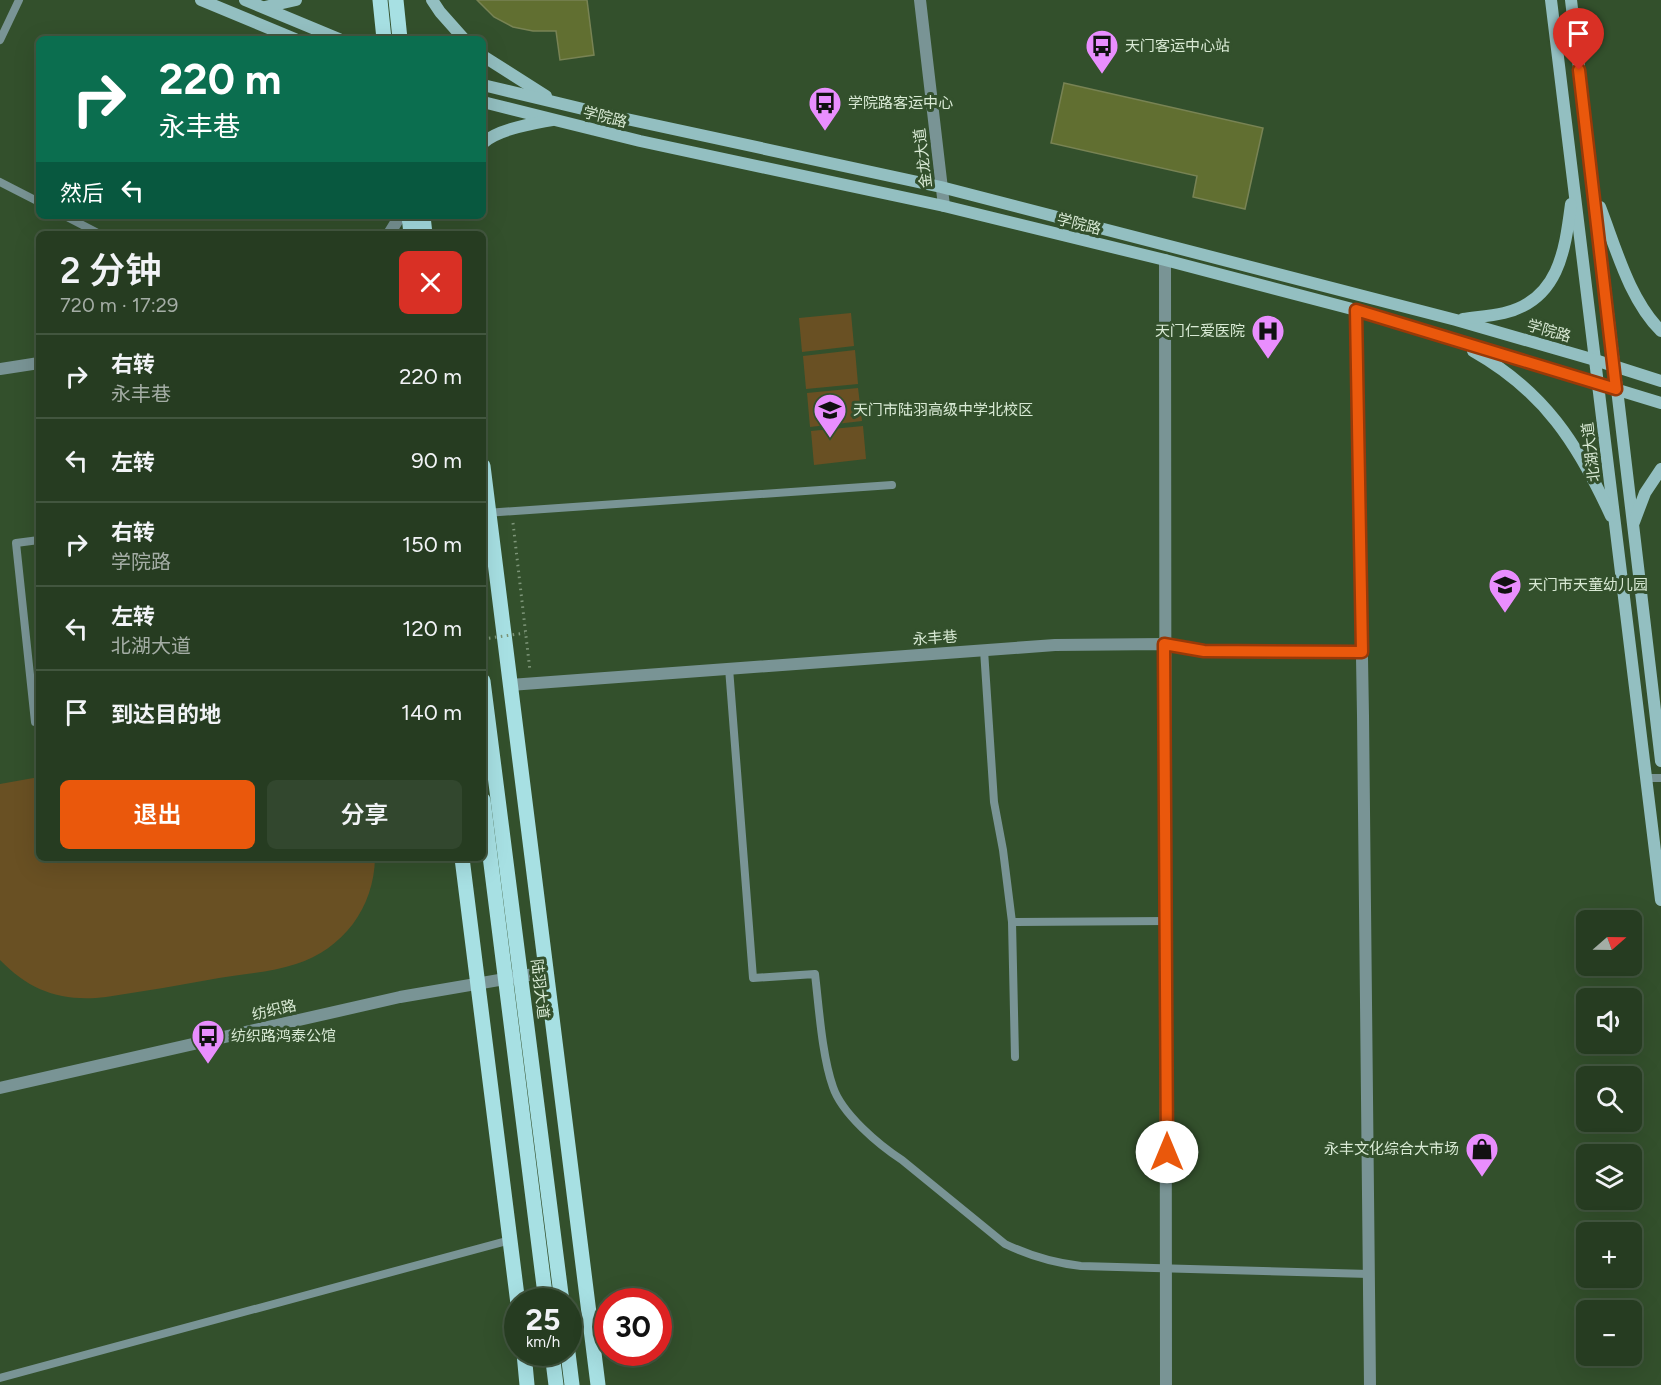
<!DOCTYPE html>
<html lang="zh">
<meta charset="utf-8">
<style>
body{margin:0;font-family:Figtree,"Noto Sans SC",sans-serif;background:#32472e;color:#f1f3f6;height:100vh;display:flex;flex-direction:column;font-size:22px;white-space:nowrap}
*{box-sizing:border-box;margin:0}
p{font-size:20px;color:#a4ada5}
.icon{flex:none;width:33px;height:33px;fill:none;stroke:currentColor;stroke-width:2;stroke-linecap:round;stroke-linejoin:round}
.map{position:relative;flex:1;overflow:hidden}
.side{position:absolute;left:36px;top:231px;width:450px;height:630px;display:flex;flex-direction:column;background:#263c21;border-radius:9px;box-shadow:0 6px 24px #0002,0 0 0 2px #42563f}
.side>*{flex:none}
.top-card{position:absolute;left:36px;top:36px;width:450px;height:183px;border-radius:9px;box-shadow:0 6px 24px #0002,0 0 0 2px #42563f;background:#0b6e4f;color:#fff;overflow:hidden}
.needle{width:39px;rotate:70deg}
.tools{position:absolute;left:1576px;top:910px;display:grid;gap:12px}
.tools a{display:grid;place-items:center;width:66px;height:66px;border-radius:9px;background:#263c21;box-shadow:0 6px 24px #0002,0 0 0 2px #42563f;font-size:30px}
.speed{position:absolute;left:504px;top:1288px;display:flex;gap:12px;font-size:30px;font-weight:700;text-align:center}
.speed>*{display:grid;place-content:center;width:78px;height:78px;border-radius:50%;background:#263c21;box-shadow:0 6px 24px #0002,0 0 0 2px #42563f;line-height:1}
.speed small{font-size:15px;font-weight:400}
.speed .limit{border:9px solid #d22;background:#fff;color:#111}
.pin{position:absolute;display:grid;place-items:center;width:51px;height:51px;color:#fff;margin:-62px -26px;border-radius:50% 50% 50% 0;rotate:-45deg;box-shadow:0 0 6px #0007}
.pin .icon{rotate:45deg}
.me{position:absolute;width:66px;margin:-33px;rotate:0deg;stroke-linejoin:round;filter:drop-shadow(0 0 4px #0008)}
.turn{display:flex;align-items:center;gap:21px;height:126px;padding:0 24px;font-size:27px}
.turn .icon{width:78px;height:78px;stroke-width:2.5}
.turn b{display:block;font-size:42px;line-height:51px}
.then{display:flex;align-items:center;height:57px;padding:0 24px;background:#0003;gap:12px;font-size:22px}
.round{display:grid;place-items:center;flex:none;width:63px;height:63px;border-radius:9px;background:#32472e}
.overview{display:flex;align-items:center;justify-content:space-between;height:102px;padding:0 24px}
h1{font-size:36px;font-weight:600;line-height:45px}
.cta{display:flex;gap:12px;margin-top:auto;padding:12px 24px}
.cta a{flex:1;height:69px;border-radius:9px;background:#ea580c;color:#fff;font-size:24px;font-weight:600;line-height:69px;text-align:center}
.cta a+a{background:#32472e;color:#f1f3f6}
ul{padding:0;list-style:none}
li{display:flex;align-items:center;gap:18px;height:84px;padding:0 24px;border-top:2px solid #42563f}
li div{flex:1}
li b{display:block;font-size:22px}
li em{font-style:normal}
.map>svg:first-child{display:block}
.green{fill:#695023}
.building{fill:#616f31;stroke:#788354;stroke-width:1.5}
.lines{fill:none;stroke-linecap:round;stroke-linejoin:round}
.path{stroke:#7d9578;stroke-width:3;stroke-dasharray:1.5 4.5;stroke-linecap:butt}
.service{stroke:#799495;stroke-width:8}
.minor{stroke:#799495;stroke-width:12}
.tertiary{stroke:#799495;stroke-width:12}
.secondary{stroke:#93bfc1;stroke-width:12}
.primary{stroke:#a7e0e3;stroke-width:15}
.path-bridge{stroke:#7d9578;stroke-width:3;stroke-dasharray:1.5 4.5;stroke-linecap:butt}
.route-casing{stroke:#983908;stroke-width:15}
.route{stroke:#ea580c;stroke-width:10}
.labels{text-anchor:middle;stroke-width:6;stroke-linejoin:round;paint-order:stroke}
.poi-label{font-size:15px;fill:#d8e9d4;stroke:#33502c;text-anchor:start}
.street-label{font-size:15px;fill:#d8e9d4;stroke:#33502c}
</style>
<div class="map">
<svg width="1661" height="1385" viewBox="0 0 1661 1385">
<rect width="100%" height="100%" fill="#33502c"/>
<g class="green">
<path d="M851,313L854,346L802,352L799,318Z"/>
<path d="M855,350L858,384L806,389L803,356Z"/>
<path d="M858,388L862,421L810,427L807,393Z"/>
<path d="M863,426L866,459L814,465L811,431Z"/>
<path d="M39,777V858H375C374,908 343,949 296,964C271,972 245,974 219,978C182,985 144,991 106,997C63,1002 31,992 0,960V784Z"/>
</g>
<g class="building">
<path d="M477,0H587L594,55L560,60L556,31H533L513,27L494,17Z"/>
<path d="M1064,83L1263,128L1245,209L1193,197L1197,176L1051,143Z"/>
</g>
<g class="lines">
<path class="path" d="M513,523L530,671"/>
<g class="service">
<path d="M0,40L19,0"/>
<path d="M0,182L39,202"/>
<path d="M65,216L96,232"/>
<path d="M486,513L892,485"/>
<path d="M39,540L16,543L35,722L39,721"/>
<path d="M984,650L994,802L1003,850L1012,922L1015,1057"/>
<path d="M729,668L753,978L815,974C819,1008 822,1056 833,1087C842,1114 879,1145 902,1160L1005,1244C1030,1256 1053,1263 1081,1266L1369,1274"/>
<path d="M1646,778H1661"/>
<path d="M1012,922L1166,921"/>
<path d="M0,1378L510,1240"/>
</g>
<g class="minor">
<path d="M920,0L944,206"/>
<path d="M389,234L400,216"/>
<path d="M1165,260L1166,1385"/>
<path d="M1356,310L1363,715L1370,1385"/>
<path d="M0,369L39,363"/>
<path d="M510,685L1055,645L1164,644L1204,651L1362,652"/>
</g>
<path class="tertiary" d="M0,1088L400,997L546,972"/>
<g class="secondary">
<path d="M201,0L295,39"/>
<path d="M245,0L339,39"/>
<path d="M432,0L440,12L464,39"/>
<path d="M1551,0L1661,900"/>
<path d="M1571,0L1661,761"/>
<path d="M265,7L296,0"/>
<path d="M483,56L546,96"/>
<path d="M483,85L608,115L941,187L1456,320L1595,360L1661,381"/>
<path d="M483,102L640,141L944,206L1165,260L1356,310L1661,403"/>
<path d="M483,143C498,129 532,124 552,120"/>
<path d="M1600,207C1616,248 1629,299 1661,331"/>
<path d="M1463,319C1477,317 1491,316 1504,313C1559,300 1565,250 1571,204"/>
<path d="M1473,351C1544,391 1578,444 1611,516"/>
<path d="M1634,522L1645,493L1661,469"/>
</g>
<g class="primary">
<path d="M380,0L384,39"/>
<path d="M396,0L400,39"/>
<path d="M409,216L411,234"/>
<path d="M423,216L425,234"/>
<path d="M483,466L598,1385"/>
<path d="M483,681L562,1302"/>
<path d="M483,800L546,1302"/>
<path d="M462,858L518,1304"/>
<path d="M524,1353L527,1385"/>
<path d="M552,1353L556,1385"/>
<path d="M568,1353L572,1385"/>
</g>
<path class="path-bridge" d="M483,639L525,633"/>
</g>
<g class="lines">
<g class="route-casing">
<path id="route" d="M1167,1152L1164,644L1204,651L1362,652L1356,310L1616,389L1579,70"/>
</g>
<use href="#route" class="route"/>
</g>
<defs>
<g id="bus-pin" transform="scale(1.725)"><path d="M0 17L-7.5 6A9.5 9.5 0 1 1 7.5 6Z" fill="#e98efe" stroke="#33502c"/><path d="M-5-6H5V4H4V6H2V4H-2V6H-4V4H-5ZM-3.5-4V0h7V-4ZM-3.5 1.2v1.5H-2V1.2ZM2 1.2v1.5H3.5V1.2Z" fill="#111"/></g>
<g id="hospital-pin" transform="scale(1.725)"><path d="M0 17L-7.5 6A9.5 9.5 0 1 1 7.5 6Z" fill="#e98efe" stroke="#33502c"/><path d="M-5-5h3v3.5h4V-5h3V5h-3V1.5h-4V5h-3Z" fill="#111"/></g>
<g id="school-pin" transform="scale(1.725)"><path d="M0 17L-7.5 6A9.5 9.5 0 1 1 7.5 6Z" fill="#e98efe" stroke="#33502c"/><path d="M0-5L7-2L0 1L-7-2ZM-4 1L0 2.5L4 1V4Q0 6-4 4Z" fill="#111"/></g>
<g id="shop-pin" transform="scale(1.725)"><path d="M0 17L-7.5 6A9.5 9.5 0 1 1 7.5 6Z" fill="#e98efe" stroke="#33502c"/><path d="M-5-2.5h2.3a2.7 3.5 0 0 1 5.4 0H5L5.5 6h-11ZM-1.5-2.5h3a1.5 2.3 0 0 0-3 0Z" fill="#111"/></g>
</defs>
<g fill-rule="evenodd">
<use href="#bus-pin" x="1102" y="46"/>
<use href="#bus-pin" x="825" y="103"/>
<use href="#hospital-pin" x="1268" y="331"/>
<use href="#school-pin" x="830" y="410"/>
<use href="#school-pin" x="1505" y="585"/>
<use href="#bus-pin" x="208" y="1036"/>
<use href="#shop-pin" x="1482" y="1149"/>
</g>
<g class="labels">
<g class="poi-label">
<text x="1125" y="51">天门客运中心站</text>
<text x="848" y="108">学院路客运中心</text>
<text x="1245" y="336" text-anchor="end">天门仁爱医院</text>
<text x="853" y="415">天门市陆羽高级中学北校区</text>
<text x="1528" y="590">天门市天童幼儿园</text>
<text x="231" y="1041">纺织路鸿泰公馆</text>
<text x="1459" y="1154" text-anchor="end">永丰文化综合大市场</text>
</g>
<g class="street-label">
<text transform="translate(605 117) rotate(14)" y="5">学院路</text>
<text transform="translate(923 158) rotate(-97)" y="5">金龙大道</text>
<text transform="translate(1079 224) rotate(14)" y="5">学院路</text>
<text transform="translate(1549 331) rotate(16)" y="5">学院路</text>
<text transform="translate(1591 452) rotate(-97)" y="5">北湖大道</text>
<text transform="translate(935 638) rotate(-4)" y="5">永丰巷</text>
<text transform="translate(540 989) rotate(83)" y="5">陆羽大道</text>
<text transform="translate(274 1010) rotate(-13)" y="5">纺织路</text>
</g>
</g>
</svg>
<div class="tools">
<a><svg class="needle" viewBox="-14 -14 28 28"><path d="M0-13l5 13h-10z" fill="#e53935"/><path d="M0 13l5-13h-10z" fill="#a4ada5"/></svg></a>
<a><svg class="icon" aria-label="sound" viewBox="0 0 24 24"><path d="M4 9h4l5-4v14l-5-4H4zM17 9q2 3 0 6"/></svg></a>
<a><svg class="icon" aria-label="search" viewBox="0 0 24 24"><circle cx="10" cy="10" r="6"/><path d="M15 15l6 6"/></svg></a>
<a><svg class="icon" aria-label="layers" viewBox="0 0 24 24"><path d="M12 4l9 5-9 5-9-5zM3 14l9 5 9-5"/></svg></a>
<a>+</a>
<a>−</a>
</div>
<div class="speed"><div>25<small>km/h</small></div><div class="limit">30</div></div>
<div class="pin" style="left:1579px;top:70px;background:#d93025"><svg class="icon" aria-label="arrive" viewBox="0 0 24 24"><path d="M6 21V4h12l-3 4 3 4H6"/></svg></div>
<svg class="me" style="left:1167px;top:1152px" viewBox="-20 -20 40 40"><circle r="19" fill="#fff"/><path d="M0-13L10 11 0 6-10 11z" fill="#ea580c"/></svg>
<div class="top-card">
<div class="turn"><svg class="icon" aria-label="right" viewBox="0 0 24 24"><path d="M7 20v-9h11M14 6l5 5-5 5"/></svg><div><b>220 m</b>永丰巷</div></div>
<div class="then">然后<svg class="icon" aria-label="left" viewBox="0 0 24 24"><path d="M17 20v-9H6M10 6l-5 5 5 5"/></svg></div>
</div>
<section class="side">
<div class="overview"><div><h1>2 分钟</h1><p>720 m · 17:29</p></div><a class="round" style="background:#d93025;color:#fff"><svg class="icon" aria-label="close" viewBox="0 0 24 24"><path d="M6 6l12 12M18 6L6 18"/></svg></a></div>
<ul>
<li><svg class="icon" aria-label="right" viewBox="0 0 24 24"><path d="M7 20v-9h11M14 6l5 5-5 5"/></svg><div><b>右转</b><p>永丰巷</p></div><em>220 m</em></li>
<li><svg class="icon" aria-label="left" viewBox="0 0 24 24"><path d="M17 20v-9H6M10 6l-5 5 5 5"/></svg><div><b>左转</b></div><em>90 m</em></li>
<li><svg class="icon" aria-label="right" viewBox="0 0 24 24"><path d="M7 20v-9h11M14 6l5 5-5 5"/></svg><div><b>右转</b><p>学院路</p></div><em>150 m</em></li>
<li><svg class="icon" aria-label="left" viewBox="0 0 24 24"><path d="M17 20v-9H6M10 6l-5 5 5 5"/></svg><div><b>左转</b><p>北湖大道</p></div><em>120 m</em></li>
<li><svg class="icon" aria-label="arrive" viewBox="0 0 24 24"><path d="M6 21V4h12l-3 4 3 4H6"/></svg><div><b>到达目的地</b></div><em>140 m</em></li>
</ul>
<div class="cta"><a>退出</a><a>分享</a></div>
</section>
</div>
